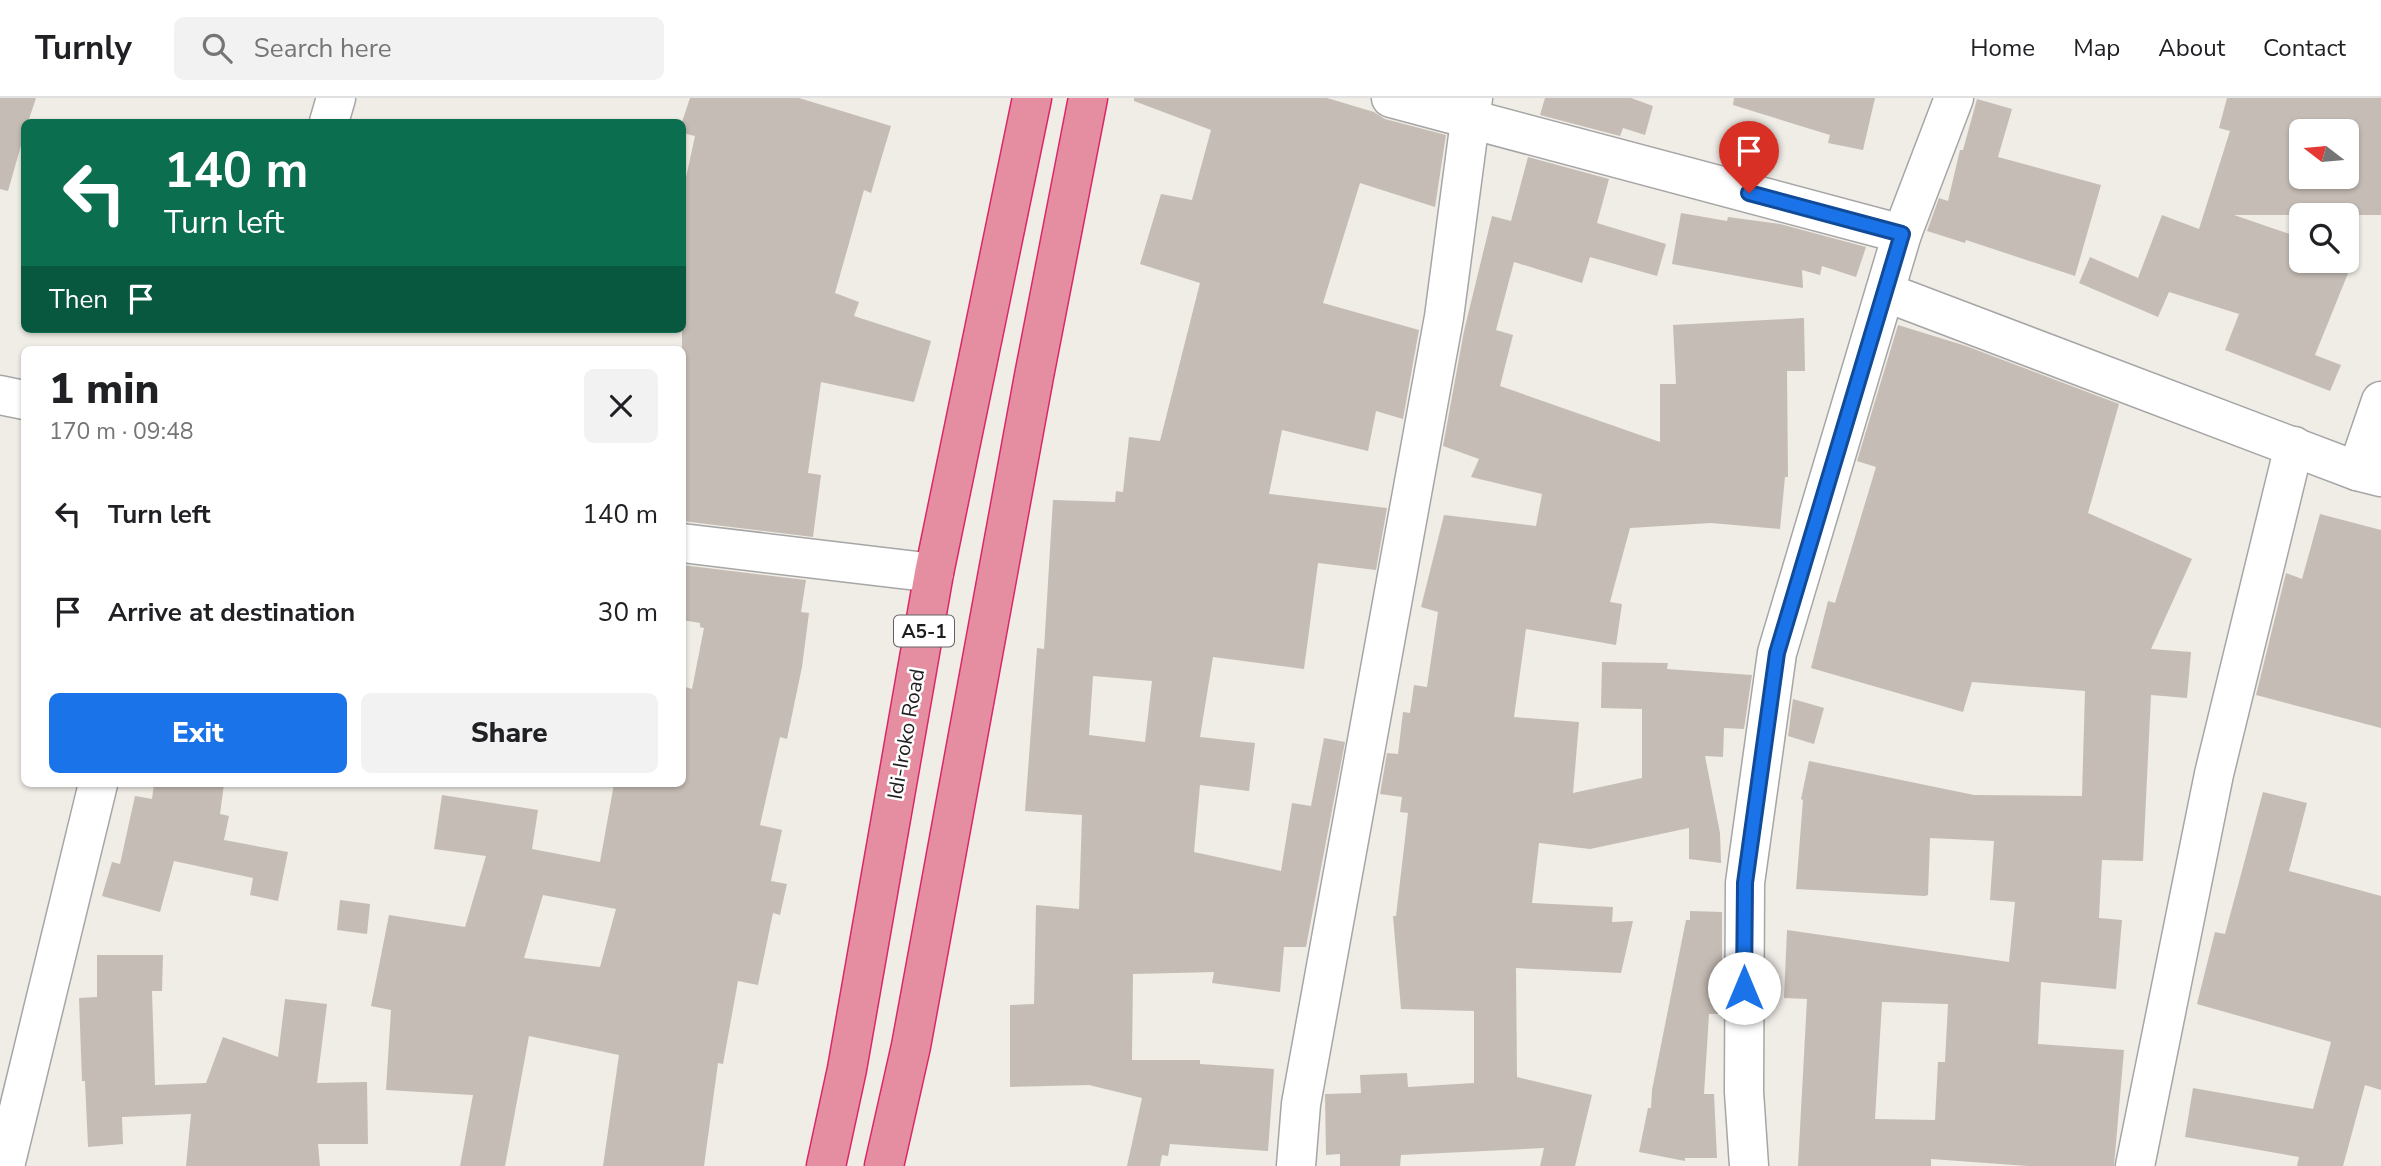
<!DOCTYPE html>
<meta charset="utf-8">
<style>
body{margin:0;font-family:"Nunito Sans",sans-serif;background:#f2f2f2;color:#202124;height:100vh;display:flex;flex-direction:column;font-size:26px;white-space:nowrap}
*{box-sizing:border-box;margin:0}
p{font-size:23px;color:#757577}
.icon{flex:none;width:38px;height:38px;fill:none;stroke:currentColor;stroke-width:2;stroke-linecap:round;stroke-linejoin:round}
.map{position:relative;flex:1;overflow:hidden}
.details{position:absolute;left:21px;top:248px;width:665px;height:441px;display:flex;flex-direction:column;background:#fff;border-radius:10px;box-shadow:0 2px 5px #0004}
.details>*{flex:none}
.hud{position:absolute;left:21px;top:21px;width:665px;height:214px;border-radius:10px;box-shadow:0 2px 5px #0004;background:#0b6e4f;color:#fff;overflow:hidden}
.needle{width:46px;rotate:286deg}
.controls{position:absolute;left:2289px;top:21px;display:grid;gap:14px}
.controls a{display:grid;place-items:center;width:70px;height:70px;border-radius:10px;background:#fff;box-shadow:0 2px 5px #0004;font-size:35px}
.pin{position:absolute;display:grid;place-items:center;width:60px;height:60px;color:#fff;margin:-72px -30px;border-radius:50% 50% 50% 0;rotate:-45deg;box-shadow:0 0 7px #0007}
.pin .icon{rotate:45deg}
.me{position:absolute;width:77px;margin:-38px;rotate:0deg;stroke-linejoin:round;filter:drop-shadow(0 0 5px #0008)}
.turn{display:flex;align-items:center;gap:24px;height:147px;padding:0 28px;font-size:32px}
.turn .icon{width:91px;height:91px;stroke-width:2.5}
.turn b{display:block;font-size:49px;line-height:60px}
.then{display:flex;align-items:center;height:66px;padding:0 28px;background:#0003;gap:14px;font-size:26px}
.round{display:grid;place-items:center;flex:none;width:74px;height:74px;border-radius:10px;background:#f2f2f2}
.summary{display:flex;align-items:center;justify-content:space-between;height:119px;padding:0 28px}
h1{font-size:42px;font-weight:800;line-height:52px}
.cta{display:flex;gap:14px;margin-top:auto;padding:14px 28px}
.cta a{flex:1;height:80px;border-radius:10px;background:#1a73e8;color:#fff;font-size:28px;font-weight:800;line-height:80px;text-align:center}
.cta a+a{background:#f2f2f2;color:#202124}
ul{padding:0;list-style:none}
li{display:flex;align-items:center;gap:21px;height:98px;padding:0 28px}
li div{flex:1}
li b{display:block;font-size:26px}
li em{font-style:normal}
header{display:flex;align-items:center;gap:42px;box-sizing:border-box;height:98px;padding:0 35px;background:#fff;border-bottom:2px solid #e0e0e0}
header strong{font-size:33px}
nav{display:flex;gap:38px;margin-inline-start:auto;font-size:24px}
.search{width:490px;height:63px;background:#f2f2f2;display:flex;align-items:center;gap:18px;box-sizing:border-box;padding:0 24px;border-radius:10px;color:#757577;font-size:26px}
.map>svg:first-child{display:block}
.building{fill:#c5bcb5;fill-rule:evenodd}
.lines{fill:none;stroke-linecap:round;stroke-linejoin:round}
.minor-casing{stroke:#a6a6a6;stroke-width:41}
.highway-casing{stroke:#da2769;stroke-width:41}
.minor{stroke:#fff;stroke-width:38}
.highway{stroke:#e68ea1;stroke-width:38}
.route-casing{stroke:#114b97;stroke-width:18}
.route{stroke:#1a73e8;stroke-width:12}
.labels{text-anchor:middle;stroke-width:5;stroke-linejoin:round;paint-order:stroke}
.shield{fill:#fff;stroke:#626262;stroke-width:2}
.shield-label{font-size:19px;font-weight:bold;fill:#1f1f1f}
.street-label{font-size:21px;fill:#1f1f1f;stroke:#fff}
</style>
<header>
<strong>Turnly</strong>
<div class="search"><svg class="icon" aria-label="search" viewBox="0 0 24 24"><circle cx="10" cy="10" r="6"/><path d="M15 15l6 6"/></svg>Search here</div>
<nav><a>Home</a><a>Map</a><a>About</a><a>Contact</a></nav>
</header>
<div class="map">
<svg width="2381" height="1068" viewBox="0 0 2381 1068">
<rect width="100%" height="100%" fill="#f0ece6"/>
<g class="building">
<path d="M0,0H36L28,24H24V37L8,93L0,91Z"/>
<path d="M690,0H799L891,28L871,95L864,92L835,195L859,204L854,218L931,243L914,304L821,284L808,375L821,377L813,439L682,423V98L695,38L682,35V24Z"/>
<path d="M1134,0H1327L1374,14L1385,21L1446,37L1435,109L1360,85L1323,205L1419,232L1403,321L1376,313L1368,353L1282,332L1269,396L1387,410L1376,472L1318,465L1304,571L1213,559L1200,639L1255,645L1249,693L1200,687L1194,754L1281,773L1292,705L1311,708L1324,640L1345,644L1306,849H1284L1280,894L1212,885L1214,874L1133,876L1132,962H1200V966L1274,971L1268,1053L1170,1046L1168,1058L1162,1057L1160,1068H1127L1142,1000L1089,987L1010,989V907L1034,906L1036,807L1079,811L1082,717L1025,713L1037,550L1044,551L1053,402L1115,404L1116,393L1123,394L1129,339L1160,343L1200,185L1140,166L1161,96L1192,102L1211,32L1134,3ZM1093,578L1152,583L1145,644L1089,637Z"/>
<path d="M1545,0H1631L1653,8L1645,37L1623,30L1620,38L1540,17Z"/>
<path d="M1734,0H1875L1863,52L1828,45L1830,37L1733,7Z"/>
<path d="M2227,0H2381V117H2234L2301,140V163H2347V155L2355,158L2315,257L2341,267L2330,293L2225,252L2239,216L2169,194L2158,219L2079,185L2090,159L2138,180L2162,117L2199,131L2230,33L2219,30ZM2301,33H2347V79H2301Z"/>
<path d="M1977,1L2012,11L1998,59L2101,87L2075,178L1966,142L1965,145L1927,133L1939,100L1948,103L1960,52H1963Z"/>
<path d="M1528,59L1609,81L1597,125L1666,146L1657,178L1590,159L1582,185L1514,164L1496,232L1513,237L1500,288L1660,344V286H1676L1673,227L1804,220L1805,273H1787L1788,379H1785L1780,431L1711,425L1630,430L1610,504L1622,506L1616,547L1526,531L1514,619L1579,624L1573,695L1642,680V611L1601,610L1602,564L1668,565L1667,571L1752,577L1744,631L1724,630L1723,659L1705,658L1720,735L1721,765L1689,761V730L1590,751L1539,745L1532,805L1613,809L1612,824L1633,823L1621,875L1516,870L1517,979L1592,997L1575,1068H1540L1544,1050L1401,1057L1400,1068H1340V1056L1326,1057L1325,996L1361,995L1360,977L1407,975L1408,989L1474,985V913L1401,911L1393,818H1396L1408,715L1400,714L1402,699L1380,696L1387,655L1398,656L1403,614L1410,615L1414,587L1427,589L1438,514L1421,509L1444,417L1536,428L1542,396L1471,379L1479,361L1443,348L1464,233L1492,118L1511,123Z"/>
<path d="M1681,115L1727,123L1728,119L1780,126L1866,149L1856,179L1822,168L1820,177L1802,172L1803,190L1672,166Z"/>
<path d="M1898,227L1966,248L2119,306L2088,415L2192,461L2151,551L2191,554L2187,600L2151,597L2143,763L2102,762L2099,820L2122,822L2116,891L2041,884L2038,946L2124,952L2114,1068H2028L1931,1061V1068H1798L1807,901L1784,900L1787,832L2009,864L2015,804L1990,802L1994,743L1930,740L1928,797L1925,798L1796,791L1803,702L1801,701L1809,663L1974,697L2082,698L2085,593L1972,584L1963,614L1811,570L1828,503L1835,505L1876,369L1857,363ZM1882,904L1948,906L1945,964H1938L1935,1022L1875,1021Z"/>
<path d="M2320,416L2381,432V630L2256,597L2286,475L2302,481Z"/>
<path d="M682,467L806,482L801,514L809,515L802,569L787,641L780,639L760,727L782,732L771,783L787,786L780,817L773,815L758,887L738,883L723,966L718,965L704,1068H603L619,957L529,938L505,1068H460L473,997L386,992L391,912L371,908L389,817L465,829L486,758L434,751L442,697L538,712L532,751L600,764L614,686H682V588L692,591L704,530L700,529V525L682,522ZM543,797L616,811L600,869L524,860Z"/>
<path d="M1793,601L1824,610L1814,646L1788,638Z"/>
<path d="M154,686H224L220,716L229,718L224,742L288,754L278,803L250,797L253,780L174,763L160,814L102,798L112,764L120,766L135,698L152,701Z"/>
<path d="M2263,694L2307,705L2289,773L2381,798V992L2365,987L2343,1068H2297L2299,1059L2185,1039L2193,990L2313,1011L2331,944L2197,906L2215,834L2225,836Z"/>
<path d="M340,802L370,806L367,836L337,832Z"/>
<path d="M1690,813L1722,814V916H1709L1704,996H1714L1717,1060H1685V1063L1639,1054L1648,1010H1651L1652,992L1686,822H1690Z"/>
<path d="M97,857H163L162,893H152L155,987L206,985L223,939L278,959L285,901L327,906L317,985L367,984L368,1046H318L320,1068H186L191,1016L122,1019L123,1046L88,1049L85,983H82L79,900L97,899Z"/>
</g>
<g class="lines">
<g class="minor-casing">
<g id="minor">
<path d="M1391,0L1902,136"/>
<path d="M329,24L336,0"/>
<path d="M1885,194L2357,373L2381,379"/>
<path d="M0,297L24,302"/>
<path d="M2357,373L2381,303"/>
<path d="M682,445L934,475"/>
<path d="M5,1068L98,686"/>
<path d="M1296,1068L1301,1006L1444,219L1473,0"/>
<path d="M1749,1068L1744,994L1745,785L1777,555L1902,136L1954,0"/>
<path d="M2135,1068L2214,676L2294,348"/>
</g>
</g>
<g class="highway-casing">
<g id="highway">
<path d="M826,1068L847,971L934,475L1032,0"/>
<path d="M884,1068L911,948L1034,278L1088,0"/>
</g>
</g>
<use href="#minor" class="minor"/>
<use href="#highway" class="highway"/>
</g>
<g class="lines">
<g class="route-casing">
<path id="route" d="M1744,890L1745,785L1777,555L1902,136L1749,95"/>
</g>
<use href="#route" class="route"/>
</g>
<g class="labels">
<rect class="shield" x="894" y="517.5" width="60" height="31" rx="5"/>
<g class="shield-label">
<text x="924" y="540">A5-1</text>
</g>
<g class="street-label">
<text transform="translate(906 636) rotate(-80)" y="7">Idi-Iroko Road</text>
</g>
</g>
</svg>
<div class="controls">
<a><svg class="needle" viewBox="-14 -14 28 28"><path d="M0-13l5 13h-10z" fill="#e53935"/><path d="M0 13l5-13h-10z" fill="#757577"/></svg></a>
<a><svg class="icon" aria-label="search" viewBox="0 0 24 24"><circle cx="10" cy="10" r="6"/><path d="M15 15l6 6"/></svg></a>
</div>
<div class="pin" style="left:1749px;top:95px;background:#d93025"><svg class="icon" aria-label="arrive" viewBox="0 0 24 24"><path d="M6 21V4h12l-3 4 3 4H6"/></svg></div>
<svg class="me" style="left:1744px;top:890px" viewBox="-20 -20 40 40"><circle r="19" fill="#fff"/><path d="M0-13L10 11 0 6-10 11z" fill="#1a73e8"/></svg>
<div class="hud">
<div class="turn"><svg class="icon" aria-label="left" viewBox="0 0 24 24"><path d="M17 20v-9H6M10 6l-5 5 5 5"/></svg><div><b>140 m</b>Turn left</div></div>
<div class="then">Then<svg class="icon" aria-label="arrive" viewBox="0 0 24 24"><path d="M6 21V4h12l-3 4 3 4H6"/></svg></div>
</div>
<section class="details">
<div class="summary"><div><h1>1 min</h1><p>170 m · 09:48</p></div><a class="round"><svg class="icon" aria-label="close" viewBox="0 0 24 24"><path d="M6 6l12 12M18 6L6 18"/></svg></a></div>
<ul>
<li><svg class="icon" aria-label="left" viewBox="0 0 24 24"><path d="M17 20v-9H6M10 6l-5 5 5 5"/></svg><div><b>Turn left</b></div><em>140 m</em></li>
<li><svg class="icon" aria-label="arrive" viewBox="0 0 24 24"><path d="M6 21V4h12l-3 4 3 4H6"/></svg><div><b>Arrive at destination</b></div><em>30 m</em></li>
</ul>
<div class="cta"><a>Exit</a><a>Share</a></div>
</section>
</div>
